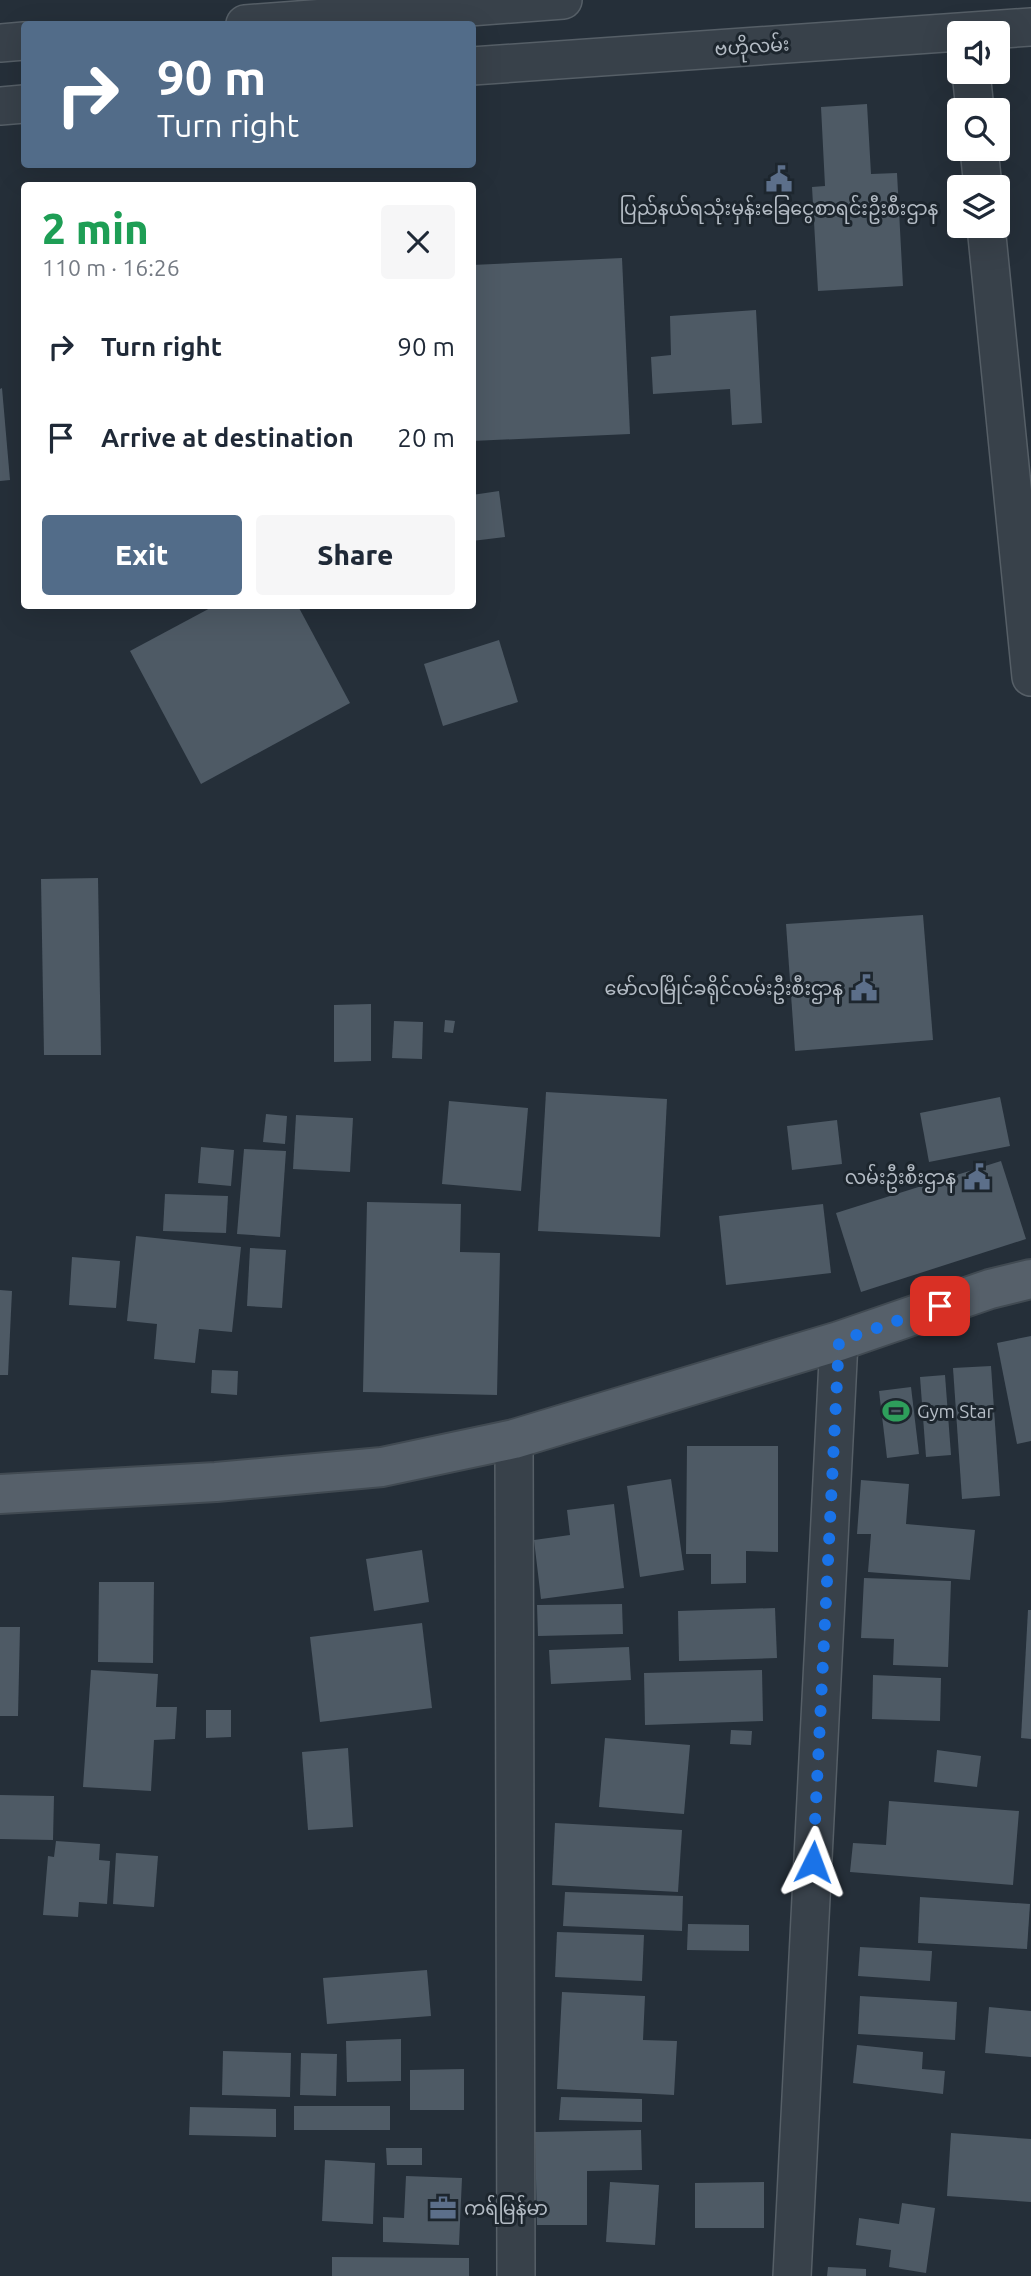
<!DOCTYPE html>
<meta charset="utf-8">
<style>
body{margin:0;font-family:Ubuntu,"Noto Sans Myanmar",sans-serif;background:#f6f6f7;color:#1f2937;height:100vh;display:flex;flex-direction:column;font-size:26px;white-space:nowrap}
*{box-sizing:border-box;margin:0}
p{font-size:23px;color:#747a83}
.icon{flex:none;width:38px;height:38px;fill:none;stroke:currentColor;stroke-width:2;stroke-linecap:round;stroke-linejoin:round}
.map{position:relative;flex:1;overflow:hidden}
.panel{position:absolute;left:21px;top:182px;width:455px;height:427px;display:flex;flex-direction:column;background:#fff;border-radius:7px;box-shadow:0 7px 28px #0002}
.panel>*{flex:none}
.hud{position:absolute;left:21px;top:21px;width:455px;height:147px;border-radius:7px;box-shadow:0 7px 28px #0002;background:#526c89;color:#fff;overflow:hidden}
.buttons{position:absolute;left:947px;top:21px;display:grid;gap:14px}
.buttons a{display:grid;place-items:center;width:63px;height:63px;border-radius:7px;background:#fff;box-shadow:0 7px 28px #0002;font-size:35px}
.pin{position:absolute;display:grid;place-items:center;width:60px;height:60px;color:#fff;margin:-30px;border-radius:14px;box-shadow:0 4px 10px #0006}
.me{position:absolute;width:77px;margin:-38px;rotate:3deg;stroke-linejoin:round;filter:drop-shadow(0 0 5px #0008)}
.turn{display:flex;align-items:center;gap:24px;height:147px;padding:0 21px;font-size:32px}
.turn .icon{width:91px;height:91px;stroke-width:2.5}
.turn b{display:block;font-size:49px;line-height:60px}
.round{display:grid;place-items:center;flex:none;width:74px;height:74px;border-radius:7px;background:#f6f6f7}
.headline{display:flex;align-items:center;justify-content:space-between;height:119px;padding:0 21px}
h1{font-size:42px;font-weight:800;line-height:52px;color:#1e9e55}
.action{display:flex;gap:14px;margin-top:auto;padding:14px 21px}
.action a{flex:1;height:80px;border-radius:7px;background:#526c89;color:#fff;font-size:28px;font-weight:800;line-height:80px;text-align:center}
.action a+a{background:#f6f6f7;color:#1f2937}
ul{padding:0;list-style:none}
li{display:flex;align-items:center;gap:21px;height:91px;padding:0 21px}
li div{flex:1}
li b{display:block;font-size:26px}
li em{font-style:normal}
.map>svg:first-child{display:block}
.building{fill:#4e5a65}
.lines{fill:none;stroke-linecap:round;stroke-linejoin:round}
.street-casing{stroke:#565f67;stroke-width:40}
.primary-casing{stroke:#414a52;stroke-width:42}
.street{stroke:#38414a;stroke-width:37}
.primary{stroke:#56606a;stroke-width:38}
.route{stroke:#1a73e8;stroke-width:12;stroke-dasharray:0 21.6}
.labels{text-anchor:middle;stroke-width:6;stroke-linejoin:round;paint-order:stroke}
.street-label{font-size:19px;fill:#b4bcc5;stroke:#1d262e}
.poi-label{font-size:19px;fill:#b4bcc5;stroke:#1d262e;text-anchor:end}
</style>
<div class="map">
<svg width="1031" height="2276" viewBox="0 0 1031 2276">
<rect width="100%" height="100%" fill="#252f39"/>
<g class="building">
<path d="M867,104L871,174L897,173L903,286L818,291L812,187L825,186L821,107Z"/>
<path d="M622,258L630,434L472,441V265Z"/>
<path d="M756,310L762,423L732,425L730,389L653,394L651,357L671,355L670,316Z"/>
<path d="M2,388L10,480L0,481V389Z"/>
<path d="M499,491L505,537L472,541V495Z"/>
<path d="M214,606H298L350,703L201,784L130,651Z"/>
<path d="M499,640L518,702L443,726L424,664Z"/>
<path d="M98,878L101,1055H44L41,879Z"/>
<path d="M923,915L933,1040L795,1051L786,924Z"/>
<path d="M371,1004V1061L334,1062V1005Z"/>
<path d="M445,1020L455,1021L453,1033L444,1032Z"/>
<path d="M394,1021L423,1022L422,1059L392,1058Z"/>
<path d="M546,1092L667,1099L660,1237L538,1231Z"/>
<path d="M1000,1097L1010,1146L929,1162L920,1113Z"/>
<path d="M449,1101L528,1108L521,1191L442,1184Z"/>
<path d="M266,1114L287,1116L285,1144L263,1142Z"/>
<path d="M296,1115L353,1118L350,1172L293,1169Z"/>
<path d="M837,1120L842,1164L792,1170L787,1126Z"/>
<path d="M201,1147L234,1150L231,1186L198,1183Z"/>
<path d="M244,1149L286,1151L280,1237L237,1234Z"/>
<path d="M1001,1161L1026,1239L861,1292L836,1213Z"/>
<path d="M165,1194L228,1196L226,1233L163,1231Z"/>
<path d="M367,1202L461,1204L460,1252L500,1253L497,1395L363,1392Z"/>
<path d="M823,1204L831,1273L726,1285L719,1216Z"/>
<path d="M136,1236L241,1247L232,1332L199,1329L195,1363L154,1359L157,1324L127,1321Z"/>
<path d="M250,1248L286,1250L282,1308L247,1306Z"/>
<path d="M72,1257L120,1261L116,1308L69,1305Z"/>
<path d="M0,1290L12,1291L8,1375H0Z"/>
<path d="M1031,1336V1441L1017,1444L997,1343Z"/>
<path d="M991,1366L1000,1496L962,1499L953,1368Z"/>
<path d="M212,1370L238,1371L237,1395L211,1393Z"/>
<path d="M945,1375L951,1455L926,1457L920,1377Z"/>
<path d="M911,1387L919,1454L887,1458L879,1391Z"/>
<path d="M687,1446H778V1552L746,1551V1583L711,1584V1554H686Z"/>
<path d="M671,1479L684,1570L640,1577L627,1486Z"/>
<path d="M861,1480L909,1484L906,1524L975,1530L970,1580L868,1572L871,1534H857Z"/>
<path d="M614,1504L624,1588L541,1599L534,1540L570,1535L567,1510Z"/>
<path d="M422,1550L429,1602L374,1611L366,1559Z"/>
<path d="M864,1578L951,1581L948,1667L893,1665L894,1639L861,1638Z"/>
<path d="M99,1582H154L153,1663L98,1662Z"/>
<path d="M622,1604L623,1634L538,1636L537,1605Z"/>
<path d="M775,1608L777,1658L679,1661L678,1611Z"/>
<path d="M1028,1610H1031V1739L1021,1738Z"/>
<path d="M422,1623L432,1708L320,1722L310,1637Z"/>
<path d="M0,1627H20L18,1716H0Z"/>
<path d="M629,1647L631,1680L551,1684L549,1650Z"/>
<path d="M91,1670L158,1674L156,1707H177L175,1739L154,1740L151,1791L83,1787Z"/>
<path d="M762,1670L763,1721L645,1725L644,1673Z"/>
<path d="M873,1675L941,1678L940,1721L872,1719Z"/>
<path d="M206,1710H231V1737L206,1738Z"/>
<path d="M731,1730L752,1731L751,1745L730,1744Z"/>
<path d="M605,1738L690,1745L684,1814L599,1807Z"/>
<path d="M348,1748L353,1827L308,1830L302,1752Z"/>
<path d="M937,1750L981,1756L977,1787L934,1782Z"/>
<path d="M0,1795L54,1796L53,1840L0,1839Z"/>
<path d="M889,1801L1019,1811L1013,1885L850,1872L853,1843L886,1845Z"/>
<path d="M555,1823L682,1830L678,1892L552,1885Z"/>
<path d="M56,1841L100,1844L99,1860L110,1861L107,1904L79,1902L78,1917L43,1915L48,1856L54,1857Z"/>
<path d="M116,1853L158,1856L154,1907L113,1904Z"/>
<path d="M565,1892L683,1896L682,1931L563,1926Z"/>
<path d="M920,1897L1030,1904L1027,1949L918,1943Z"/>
<path d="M688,1924L749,1925V1951L687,1950Z"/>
<path d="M557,1932L644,1935L642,1981L555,1977Z"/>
<path d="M860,1947L932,1951L930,1981L858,1976Z"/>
<path d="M427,1970L431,2016L327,2024L323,1978Z"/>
<path d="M562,1992L645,1996L643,2040L677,2041L674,2095L557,2089Z"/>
<path d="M860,1996L957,2002L955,2040L858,2034Z"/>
<path d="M989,2007L1031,2011V2057L985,2053Z"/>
<path d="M401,2039V2081L347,2082L346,2041Z"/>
<path d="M857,2045L923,2052L922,2069L945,2071L943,2094L853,2083Z"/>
<path d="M223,2051L291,2053L290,2097L222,2095Z"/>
<path d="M301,2053L337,2054L336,2096L300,2095Z"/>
<path d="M464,2069V2110H410V2070Z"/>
<path d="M561,2097L642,2099V2122L559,2120Z"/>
<rect x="294" y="2106" width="96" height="24"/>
<path d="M190,2107L276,2109V2137L189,2135Z"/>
<path d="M641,2130L642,2170L587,2171V2225H537L535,2132Z"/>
<path d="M951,2133L1031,2139V2202L947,2196Z"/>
<path d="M386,2148H422V2165H387Z"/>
<path d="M325,2160L375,2163L373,2224L322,2221Z"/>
<path d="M406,2176L462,2178L459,2245L383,2242V2217L404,2218Z"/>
<path d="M610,2182L659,2185L655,2245L606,2242Z"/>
<path d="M764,2182V2228H695V2183Z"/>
<path d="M902,2203L935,2208L926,2273L889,2267L891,2250L856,2245L859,2218L899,2224Z"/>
<path d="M332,2257L469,2258V2276H332Z"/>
<path d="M828,2267L866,2269V2276H827Z"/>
</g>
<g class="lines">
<g class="street-casing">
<g id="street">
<path d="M245,24L563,0"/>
<path d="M0,43L24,41"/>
<path d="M472,66L1031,27"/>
<path d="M971,72L975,110"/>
<path d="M0,106L24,104"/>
<path d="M979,149L983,187"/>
<path d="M986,226L1031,677"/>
<path d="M514,1439L516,2276"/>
<path d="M792,2276L839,1341"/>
</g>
</g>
<g class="primary-casing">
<path id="primary" d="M0,1494L216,1482L382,1467L514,1439L839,1341L990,1289L1031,1279"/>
</g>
<use href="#street" class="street"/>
<use href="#primary" class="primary"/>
</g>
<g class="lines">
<path class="route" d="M813,1862L839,1341L940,1306"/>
</g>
<defs>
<g id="civic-bare" transform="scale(2.1)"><path d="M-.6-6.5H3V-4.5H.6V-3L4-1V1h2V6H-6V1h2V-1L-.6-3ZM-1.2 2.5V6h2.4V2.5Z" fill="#5c6f8a" stroke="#1d262e" stroke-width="2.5" paint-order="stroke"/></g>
<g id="stadium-bare" transform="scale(2.1)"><path d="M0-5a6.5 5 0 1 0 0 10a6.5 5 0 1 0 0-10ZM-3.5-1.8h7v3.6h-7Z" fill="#2e9e5b" stroke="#1d262e" stroke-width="2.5" paint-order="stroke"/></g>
<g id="office-bare" transform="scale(2.1)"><path d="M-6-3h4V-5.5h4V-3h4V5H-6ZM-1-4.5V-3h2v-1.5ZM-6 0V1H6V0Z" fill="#5c6f8a" stroke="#1d262e" stroke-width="2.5" paint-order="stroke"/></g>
</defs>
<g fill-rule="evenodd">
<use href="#civic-bare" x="779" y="179"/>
<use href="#civic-bare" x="864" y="988"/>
<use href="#civic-bare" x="977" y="1177"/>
<use href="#stadium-bare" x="896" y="1411"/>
<use href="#office-bare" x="443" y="2208"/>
</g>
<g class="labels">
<g class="street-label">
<text transform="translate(752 46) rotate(-4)" y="7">ဗဟိုလမ်း</text>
</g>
<g class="poi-label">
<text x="779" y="215" text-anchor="middle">ပြည်နယ်ရသုံးမှန်းခြေငွေစာရင်းဦးစီးဌာန</text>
<text x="843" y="995">မော်လမြိုင်ခရိုင်လမ်းဦးစီးဌာန</text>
<text x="956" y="1184">လမ်းဦးစီးဌာန</text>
<text x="917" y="1418" text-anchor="start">Gym Star</text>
<text x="464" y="2215" text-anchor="start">ကရ်မြန်မာ</text>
</g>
</g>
</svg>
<div class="buttons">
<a><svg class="icon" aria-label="sound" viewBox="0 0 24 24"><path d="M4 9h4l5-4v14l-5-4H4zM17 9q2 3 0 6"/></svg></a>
<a><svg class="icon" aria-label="search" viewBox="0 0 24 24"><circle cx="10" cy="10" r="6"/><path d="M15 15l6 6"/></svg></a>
<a><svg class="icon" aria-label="layers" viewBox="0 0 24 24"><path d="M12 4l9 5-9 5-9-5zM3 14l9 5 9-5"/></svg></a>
</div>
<div class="pin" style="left:940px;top:1306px;background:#d93025"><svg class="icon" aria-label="arrive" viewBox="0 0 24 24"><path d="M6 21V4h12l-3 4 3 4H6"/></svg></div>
<svg class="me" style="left:813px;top:1862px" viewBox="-20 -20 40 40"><path d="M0-17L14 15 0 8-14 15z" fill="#1a73e8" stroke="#fff" stroke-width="4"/></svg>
<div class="hud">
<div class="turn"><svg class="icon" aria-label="right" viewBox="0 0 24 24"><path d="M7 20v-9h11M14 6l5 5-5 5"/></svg><div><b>90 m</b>Turn right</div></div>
</div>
<section class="panel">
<div class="headline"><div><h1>2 min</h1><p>110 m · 16:26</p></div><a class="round"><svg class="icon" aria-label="close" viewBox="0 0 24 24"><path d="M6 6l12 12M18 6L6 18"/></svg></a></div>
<ul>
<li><svg class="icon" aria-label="right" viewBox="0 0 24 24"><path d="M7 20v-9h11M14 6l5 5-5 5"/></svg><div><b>Turn right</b></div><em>90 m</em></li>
<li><svg class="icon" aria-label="arrive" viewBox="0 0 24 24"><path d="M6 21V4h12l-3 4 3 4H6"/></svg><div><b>Arrive at destination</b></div><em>20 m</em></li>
</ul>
<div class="action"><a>Exit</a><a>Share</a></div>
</section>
</div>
